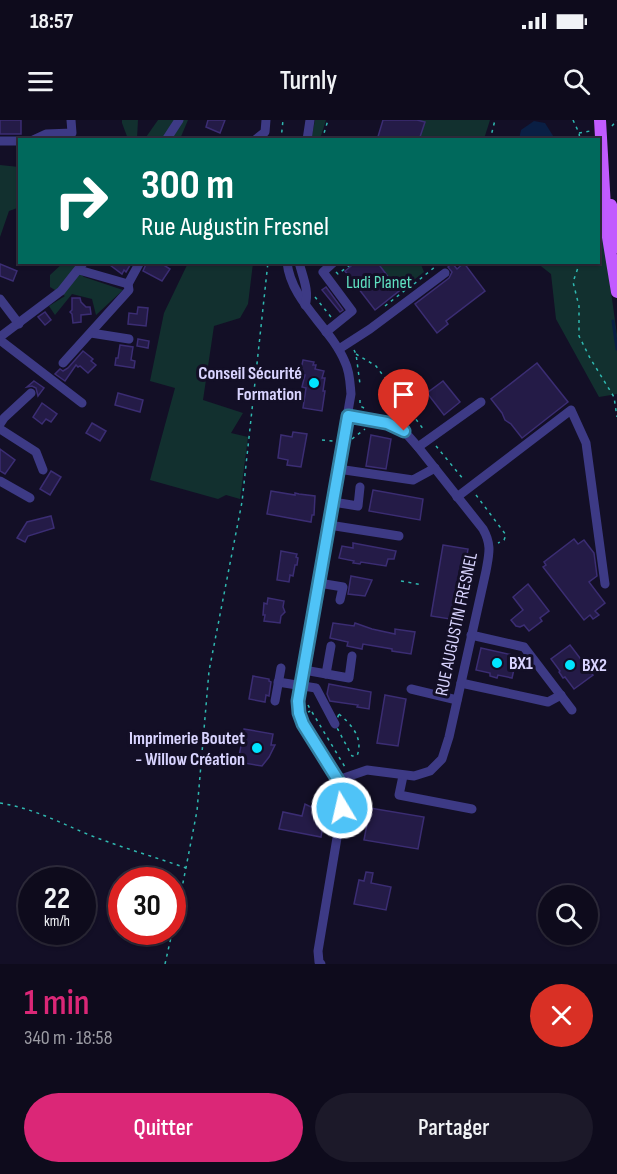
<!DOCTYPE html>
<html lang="fr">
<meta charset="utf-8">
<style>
body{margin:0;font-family:"Sofia Sans Condensed",sans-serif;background:#1c1929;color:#f1f3f6;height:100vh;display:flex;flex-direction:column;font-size:22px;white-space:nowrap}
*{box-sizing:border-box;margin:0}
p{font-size:20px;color:#9b9ba3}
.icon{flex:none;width:33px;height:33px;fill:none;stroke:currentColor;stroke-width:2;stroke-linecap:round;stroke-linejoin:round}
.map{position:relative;height:844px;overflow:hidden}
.drawer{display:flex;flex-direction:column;background:#0e0b1c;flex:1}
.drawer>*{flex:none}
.guide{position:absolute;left:18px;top:18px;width:582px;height:126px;border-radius:0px;box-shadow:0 2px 4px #0004,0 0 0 2px #2e2b3b;background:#00695c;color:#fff;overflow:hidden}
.buttons{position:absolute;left:538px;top:765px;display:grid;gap:12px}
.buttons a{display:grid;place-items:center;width:60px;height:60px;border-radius:50%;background:#0e0b1c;box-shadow:0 2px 4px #0004,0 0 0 2px #2e2b3b;font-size:30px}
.speed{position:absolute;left:18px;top:747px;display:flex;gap:12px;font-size:30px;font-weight:700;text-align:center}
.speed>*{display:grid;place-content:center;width:78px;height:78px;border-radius:50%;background:#0e0b1c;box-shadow:0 2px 4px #0004,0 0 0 2px #2e2b3b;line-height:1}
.speed small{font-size:15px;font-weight:400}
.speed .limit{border:9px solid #d22;background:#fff;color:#111}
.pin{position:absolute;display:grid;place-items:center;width:51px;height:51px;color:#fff;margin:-62px -26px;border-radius:50% 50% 50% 0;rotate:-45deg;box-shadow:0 0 6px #0007}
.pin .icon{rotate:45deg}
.me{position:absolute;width:66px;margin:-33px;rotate:351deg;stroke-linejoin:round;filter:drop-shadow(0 0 4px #0008)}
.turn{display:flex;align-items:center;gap:21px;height:126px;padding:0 24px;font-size:27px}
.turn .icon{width:78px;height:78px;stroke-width:2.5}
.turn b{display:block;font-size:42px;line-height:51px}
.round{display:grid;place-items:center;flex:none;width:63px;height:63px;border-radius:32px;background:#1c1929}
.head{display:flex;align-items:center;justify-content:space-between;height:102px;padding:0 24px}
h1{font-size:36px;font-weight:600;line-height:45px;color:#db2777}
.cta{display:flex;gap:12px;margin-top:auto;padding:12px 24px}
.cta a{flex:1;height:69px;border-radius:36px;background:#db2777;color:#fff;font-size:24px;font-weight:600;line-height:69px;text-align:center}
.cta a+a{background:#1c1929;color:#f1f3f6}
.status{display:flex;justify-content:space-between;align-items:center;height:42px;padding:0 30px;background:#0e0b1c;direction:ltr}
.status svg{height:16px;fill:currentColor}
header{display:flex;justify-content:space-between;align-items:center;height:78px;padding:0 24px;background:#0e0b1c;font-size:27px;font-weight:600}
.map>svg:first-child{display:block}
.green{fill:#12302f}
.water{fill:#0a1f44}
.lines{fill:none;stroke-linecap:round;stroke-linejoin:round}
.stream{stroke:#0a1f44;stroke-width:3}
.building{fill:#241b47;stroke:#3b2d73;stroke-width:1.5}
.path{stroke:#2fb8b0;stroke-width:1.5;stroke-dasharray:3 4.5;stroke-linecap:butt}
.minor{stroke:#3d3a85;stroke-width:9}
.major{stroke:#c25bff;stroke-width:12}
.route-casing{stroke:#337fa1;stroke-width:15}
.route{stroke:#4fc3f7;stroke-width:10}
.poi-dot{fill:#00e5ff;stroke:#130f26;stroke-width:2}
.labels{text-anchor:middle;stroke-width:6;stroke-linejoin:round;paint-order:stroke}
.park-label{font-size:18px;fill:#5fe0c0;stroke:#130f26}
.poi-label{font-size:18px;font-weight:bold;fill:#d9d4ff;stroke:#130f26;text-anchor:end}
.street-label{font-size:18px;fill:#d9d4ff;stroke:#130f26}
</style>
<div class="status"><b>18:57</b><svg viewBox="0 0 49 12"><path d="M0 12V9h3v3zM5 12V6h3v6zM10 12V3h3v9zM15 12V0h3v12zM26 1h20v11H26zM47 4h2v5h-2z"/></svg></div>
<header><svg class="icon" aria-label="menu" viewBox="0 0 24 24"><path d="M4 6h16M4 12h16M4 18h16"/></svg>Turnly<svg class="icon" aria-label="search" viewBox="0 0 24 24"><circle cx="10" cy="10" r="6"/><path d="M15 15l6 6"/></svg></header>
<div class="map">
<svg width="617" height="844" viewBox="0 0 617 844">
<rect width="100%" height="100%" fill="#130f26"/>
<g class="green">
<path d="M122,0H138L137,19H128L122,3Z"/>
<path d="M158,0H188L180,19L144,20Z"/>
<path d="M315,0H326L320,19L311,20Z"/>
<path d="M383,0H490L484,19L377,20Z"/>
<path d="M0,45L19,47L20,87L9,91L0,117Z"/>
<path d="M599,113L603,114L617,215V274L599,277L556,199L551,154L537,143L598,142Z"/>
<path d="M420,142L424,152L375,190L356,143Z"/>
<path d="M63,143H78L74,149L84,157L123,170L96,195L92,179L72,174L55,195L49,186L65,176L50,167V155Z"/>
<path d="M188,143H253L248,184L240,198L214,206L203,280L243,293L231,313L248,317L240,379L226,375L218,379L150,360L175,268L150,261L164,193Z"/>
</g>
<path class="water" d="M534,1L545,3L555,19H519L521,10Z"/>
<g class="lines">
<path class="stream" d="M613,201L617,229"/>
</g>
<g class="building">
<rect x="0" y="0" width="21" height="14"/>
<path d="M208,0H225L220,13L206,7Z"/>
<path d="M383,0H417L425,2L419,20H377Z"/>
<path d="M106,142H132L126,152L124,150L122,154Z"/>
<path d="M147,142H159L170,149L162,161L143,151Z"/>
<path d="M356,142H377L399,171L375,190L345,151Z"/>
<path d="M452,143L457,149L464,143L485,171L446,201L448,204L437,213L415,184L449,158L452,152L448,147Z"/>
<path d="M0,144L17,151L13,161L0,156Z"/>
<path d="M326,167L343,190L340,192L322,170Z"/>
<path d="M72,178H80L81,182L86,187H90L91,194L81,195V202L73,203L72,194L70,192L72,190Z"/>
<path d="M138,187L148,188L146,206L128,204L129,193L137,194Z"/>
<path d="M45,192L51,200L45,205L38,197Z"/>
<path d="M138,219L149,221L148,228L137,226Z"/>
<path d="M120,225L133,227L131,240L135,241L134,248L115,245L116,238H118Z"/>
<path d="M83,231L93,239L91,241L96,245L88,253L80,246L78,247L76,245L65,261L55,254L60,249L63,251L68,248Z"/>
<path d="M303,240L314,242L313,245H316L315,249L324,251L322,258H325L323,271H325L322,291L303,288L306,268L302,267L305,255L300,254Z"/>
<path d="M537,243L568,282L522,318L511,304L505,300L502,293L491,279Z"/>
<path d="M34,261L44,268L38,276L36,268L32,266L27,267Z"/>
<path d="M443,261L460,282L444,295L427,273Z"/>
<path d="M118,273L143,280L140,292L115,285Z"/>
<path d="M42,283L57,294L51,302L46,299L42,304L33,297Z"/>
<path d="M92,303L106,311L100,321L86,313Z"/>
<path d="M293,312L307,314L301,347L287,345L288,340L278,338L281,315L292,317Z"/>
<path d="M371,315L391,319L386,349L366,346Z"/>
<path d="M0,329L15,340L5,354L0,351Z"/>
<path d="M51,351L61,357L50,375L40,369Z"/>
<path d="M373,370L423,379L420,400L369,391Z"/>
<path d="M271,371L295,375V373L299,374L315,376L314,395H312L311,402L267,394Z"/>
<path d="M51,396L54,408L28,416L25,422L17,418L27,402Z"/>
<path d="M574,419L578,424L584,420L594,433L597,456L589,462L605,483L595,491L599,495L593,499L590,495L584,500L543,447L546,445L544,442Z"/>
<path d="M353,423L396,431L394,439H388L386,446L361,442L360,444L353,443L354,441L339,438L342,426L353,428Z"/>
<path d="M443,425L468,429L456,500L431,496Z"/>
<path d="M281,431L297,434L296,437L298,438L297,445H295L293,456L290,455L289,462L277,460Z"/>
<path d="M351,456L372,460L365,476L348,474Z"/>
<path d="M528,464L549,491L540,498L542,501L529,511L524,505L520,507L516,506L511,500L523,490L513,477Z"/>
<path d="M268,478L284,481L283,487L285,492L281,496L280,503L264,501L265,495H263L264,483L267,484Z"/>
<path d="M333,503L354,506L355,503L372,509L395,514V509L415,512L411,534L392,531V529L363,524L362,529L347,526L348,522L330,518Z"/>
<path d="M570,525L593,555L574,569L565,557L563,558L559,552L560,551L551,539Z"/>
<path d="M481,528L517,536L512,558L498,555L497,558L490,556V553L476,550Z"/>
<path d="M253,556L269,559V561L271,562L269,576L266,575L265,582L249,579Z"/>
<path d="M329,564L371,572L369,589L357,587L358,585L330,581L327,574Z"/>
<path d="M385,575L406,579L398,626L377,623Z"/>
<path d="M244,609L273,614L271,625H275L269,637L262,646L238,642Z"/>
<path d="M321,672L326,686L321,717L279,709L283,692L302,696L305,684L311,687Z"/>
<path d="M370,688L424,697L418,729L364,720Z"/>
<path d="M366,752L373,753L371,763L391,767L386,790L354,784L359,760L364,761Z"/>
</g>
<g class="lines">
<g class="path">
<path d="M573,0L579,13L580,20"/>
<path d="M612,6L617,0"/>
<path d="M579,13L590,11"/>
<path d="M281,20L283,0"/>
<path d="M322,20L328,0"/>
<path d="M490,20L495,0"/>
<path d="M580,142L573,162L579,186V216L590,238L614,277L617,297"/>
<path d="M336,152L338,154L354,142"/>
<path d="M414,164L441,142"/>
<path d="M315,177L331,197"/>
<path d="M385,186L413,164"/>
<path d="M354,230L356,234L360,264"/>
<path d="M356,234L376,246L424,310"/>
<path d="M360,280V286L366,289"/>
<path d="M352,319L365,309"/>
<path d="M322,320L333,321"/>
<path d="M436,326L464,360"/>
<path d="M476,375L506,415L504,420L498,423"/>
<path d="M401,461L423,465"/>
<path d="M308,585L311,591L308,592"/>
<path d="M312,592L345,647"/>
<path d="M339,594C351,604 364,618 357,636H352L335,604Z"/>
<path d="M0,683C36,689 60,703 92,716C123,728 155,737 186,748"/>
<path d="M165,844L181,773L197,691L209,551L242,382L268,142"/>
</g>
<g class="minor">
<path d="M33,20L46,14L72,13L71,0"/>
<path d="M166,20L179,0"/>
<path d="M255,20L265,12L266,0"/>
<path d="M307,20L310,0"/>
<path d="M0,21H20"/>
<path d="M287,142C291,182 330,206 345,242C350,252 350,263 351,274L298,581L299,593L303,604L338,660L343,679L340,700L318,831L319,842L321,844"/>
<path d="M299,142C302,155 310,172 305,185"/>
<path d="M128,164L140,142"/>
<path d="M0,179L19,204"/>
<path d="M326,212L352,191L323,152L334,142"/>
<path d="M91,213L129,219"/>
<path d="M0,217L61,171L84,142"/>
<path d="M0,220L82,283"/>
<path d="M339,229L370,209L445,153"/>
<path d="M63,243L129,170L128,164L79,150"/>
<path d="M0,304L4,298L31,273"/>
<path d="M0,309L36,332L43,350"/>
<path d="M418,327L481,282"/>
<path d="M338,349L413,360L435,348"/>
<path d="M0,361L30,378"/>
<path d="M457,377L571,290L586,323L605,464"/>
<path d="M333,382L358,386L360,367"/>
<path d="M329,405L399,416"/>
<path d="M319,463L343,467L340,480"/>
<path d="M471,515L524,527L572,590"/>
<path d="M304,550L349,558L352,536"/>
<path d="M326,554L331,526"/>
<path d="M278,562L316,568L335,604"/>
<path d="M461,563L548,582L561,575"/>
<path d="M411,569L457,580"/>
<path d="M275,581L281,548"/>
<path d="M403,656L399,675L472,689"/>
<path d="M338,660L367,650L414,656L430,651L442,639L449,617L486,451C489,434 492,425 483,409L418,327L404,311L387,303L348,296"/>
</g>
<g class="major">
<path d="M600,0L606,105L617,172"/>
<path d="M611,85L615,105L616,127"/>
</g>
</g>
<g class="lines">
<g class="route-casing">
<path id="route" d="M342,688L343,679L338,660L303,604L299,593L298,581L348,296L387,303L404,311"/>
</g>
<use href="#route" class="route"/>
</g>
<g class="poi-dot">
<circle cx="314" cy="263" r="6"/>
<circle cx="497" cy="543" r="6"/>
<circle cx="570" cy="545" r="6"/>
<circle cx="257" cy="628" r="6"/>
</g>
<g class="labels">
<g class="park-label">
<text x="379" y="168">Ludi Planet</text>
</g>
<g class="poi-label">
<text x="302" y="259">Conseil Sécurité<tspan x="302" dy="21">Formation</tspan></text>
<text x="509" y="549" text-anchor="start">BX1</text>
<text x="582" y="551" text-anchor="start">BX2</text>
<text x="245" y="624">Imprimerie Boutet<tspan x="245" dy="21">- Willow Création</tspan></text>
</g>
<g class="street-label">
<text transform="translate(456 504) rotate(-78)" y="6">RUE AUGUSTIN FRESNEL</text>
</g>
</g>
</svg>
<div class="buttons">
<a><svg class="icon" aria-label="search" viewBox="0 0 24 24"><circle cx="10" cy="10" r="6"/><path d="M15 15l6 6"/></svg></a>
</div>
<div class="speed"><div>22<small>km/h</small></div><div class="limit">30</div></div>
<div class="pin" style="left:404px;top:311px;background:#d93025"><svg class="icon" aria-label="arrive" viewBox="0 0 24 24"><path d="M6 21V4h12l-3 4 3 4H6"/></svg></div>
<svg class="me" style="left:342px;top:688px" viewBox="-20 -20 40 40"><circle r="17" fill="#4fc3f7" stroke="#fff" stroke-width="3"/><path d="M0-11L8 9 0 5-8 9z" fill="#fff"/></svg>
<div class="guide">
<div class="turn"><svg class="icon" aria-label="right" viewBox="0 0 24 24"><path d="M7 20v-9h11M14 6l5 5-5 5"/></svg><div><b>300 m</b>Rue Augustin Fresnel</div></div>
</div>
</div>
<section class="drawer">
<div class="head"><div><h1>1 min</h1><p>340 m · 18:58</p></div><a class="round" style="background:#d93025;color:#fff"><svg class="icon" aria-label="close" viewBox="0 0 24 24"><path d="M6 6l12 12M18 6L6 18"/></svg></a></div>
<div class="cta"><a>Quitter</a><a>Partager</a></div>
</section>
